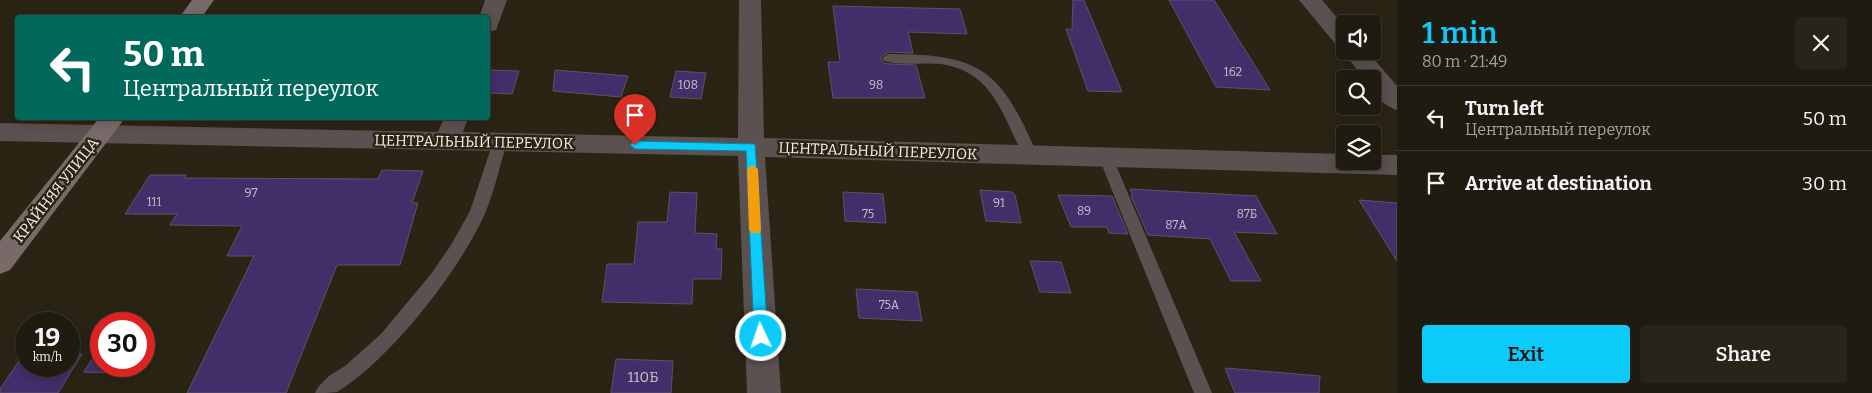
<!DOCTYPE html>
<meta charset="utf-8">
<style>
body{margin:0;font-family:Bitter,serif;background:#282419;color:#f1f3f6;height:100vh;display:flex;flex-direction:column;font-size:19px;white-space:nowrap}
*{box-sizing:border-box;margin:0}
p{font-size:16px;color:#a2a19f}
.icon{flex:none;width:28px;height:28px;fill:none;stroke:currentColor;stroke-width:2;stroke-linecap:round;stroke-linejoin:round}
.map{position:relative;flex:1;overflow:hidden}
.sheet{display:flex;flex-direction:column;background:#201b10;width:475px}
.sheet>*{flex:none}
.top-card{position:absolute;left:15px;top:15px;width:475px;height:105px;border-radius:5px;box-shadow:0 2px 12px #0003,0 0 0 1px #3d3930;background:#00695c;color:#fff;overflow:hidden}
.tools{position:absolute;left:1336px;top:15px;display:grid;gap:10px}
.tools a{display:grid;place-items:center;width:45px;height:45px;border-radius:5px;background:#201b10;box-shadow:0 2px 12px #0003,0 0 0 1px #3d3930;font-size:25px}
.speed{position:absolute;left:15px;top:312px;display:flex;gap:10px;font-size:25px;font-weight:700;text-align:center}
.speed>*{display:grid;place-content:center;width:65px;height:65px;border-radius:50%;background:#201b10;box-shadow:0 2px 12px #0003,0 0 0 1px #3d3930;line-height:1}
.speed small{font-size:12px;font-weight:400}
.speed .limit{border:8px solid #d22;background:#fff;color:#111}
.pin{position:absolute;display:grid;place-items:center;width:42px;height:42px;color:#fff;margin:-51px -21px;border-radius:50% 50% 50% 0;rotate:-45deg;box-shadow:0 0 5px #0007}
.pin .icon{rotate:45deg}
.me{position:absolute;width:55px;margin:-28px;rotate:357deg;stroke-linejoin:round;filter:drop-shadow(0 0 4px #0008)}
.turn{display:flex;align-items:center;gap:18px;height:105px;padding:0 25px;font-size:22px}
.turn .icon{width:65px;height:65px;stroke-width:2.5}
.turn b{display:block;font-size:35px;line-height:42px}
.round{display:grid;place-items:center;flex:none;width:52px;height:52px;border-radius:5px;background:#282419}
.summary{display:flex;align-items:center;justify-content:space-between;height:85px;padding:0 25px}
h1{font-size:30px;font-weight:600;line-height:38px;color:#0ccafa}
.cta{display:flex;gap:10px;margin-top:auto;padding:10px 25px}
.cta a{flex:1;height:58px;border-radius:5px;background:#0ccafa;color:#111;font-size:20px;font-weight:600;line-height:58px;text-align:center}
.cta a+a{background:#282419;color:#f1f3f6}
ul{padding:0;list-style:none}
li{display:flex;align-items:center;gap:15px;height:65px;padding:0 25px;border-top:1px solid #3d3930}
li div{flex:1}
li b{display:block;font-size:19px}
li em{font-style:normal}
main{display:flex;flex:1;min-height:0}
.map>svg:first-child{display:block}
.building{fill:#422e69;stroke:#595566}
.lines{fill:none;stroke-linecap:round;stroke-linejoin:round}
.service{fill:#5a5150;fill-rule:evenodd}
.minor{fill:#5a5150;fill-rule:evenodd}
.secondary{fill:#786a69;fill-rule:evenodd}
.route{fill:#0ccafa;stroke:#0883a2}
.slow{fill:#f59e0b}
.labels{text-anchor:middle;stroke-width:5;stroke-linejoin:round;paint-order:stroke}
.number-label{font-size:12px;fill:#c8c0c8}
.street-label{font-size:15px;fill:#f5f1e7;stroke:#2a2415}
.near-number-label{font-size:15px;fill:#c8c0c8}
</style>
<main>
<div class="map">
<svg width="1397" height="393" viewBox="0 0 1397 393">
<rect width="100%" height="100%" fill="#2a2415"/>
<g class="building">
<path d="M1073,0H1084L1122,92L1088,91L1066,29L1072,30Z"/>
<path d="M1169,0H1214L1270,90L1216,87Z"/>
<path d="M833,6L960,9L967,34L908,32L913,53L888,52L880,58L884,63L890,64L916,65L925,98H833L828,62H840Z"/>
<path d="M488,70L519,71L512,94L488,93Z"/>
<path d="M555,70L628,76L621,97L553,91Z"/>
<path d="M676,71L706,73L701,99L670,97Z"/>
<path d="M382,170L423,171L412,203H418L400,265H337L286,393H187L254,256H227L242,226L170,225L177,214H125L150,175H186L184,178L378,179Z"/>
<path d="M1130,189L1256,196L1277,234L1234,232L1261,281H1231L1210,239L1148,235L1131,196H1133Z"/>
<path d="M980,190L1012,192L1015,195L1021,223L986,221Z"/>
<path d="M670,192L697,193L695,233L717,234L716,249H722L721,279H693L692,304L602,302L607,264H634L638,222H667Z"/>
<path d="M843,192L883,194L886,223L845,221Z"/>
<path d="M1058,195L1112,196L1128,234L1109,233L1107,227H1071Z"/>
<path d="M1359,200L1397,203V261Z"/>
<path d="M1030,261L1061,262L1071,293L1040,292Z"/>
<path d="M856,289L917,292L922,321L859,318Z"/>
<path d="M101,345V366H141L137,374L84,372Z"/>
<path d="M25,352L26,366H69V353L82,354L58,393H0V389Z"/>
<path d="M616,359L673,361L671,393H611Z"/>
<path d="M1225,368L1320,376L1319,393H1235Z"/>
</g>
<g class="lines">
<g class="service">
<path d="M888,54C983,54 1001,71 1038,156L1036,160L1031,161L1026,160C1003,120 996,72 941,64C922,62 901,66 884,61L882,58Z"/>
<path d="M500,137L505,138L507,142C500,165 495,189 486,211C462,268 390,360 337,392C332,393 321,393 315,393L318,387L329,376L345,366L381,334L431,274L451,245L470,211L493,142L495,138Z"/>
<path d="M1106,153L1111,154L1113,158L1212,393H1194L1099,158L1101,154Z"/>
</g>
<g class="minor">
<path d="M485,0H507L496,30L488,32V18H479Z"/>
<path d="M739,0H761L764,138L1345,154V161H1372V155H1397V175L765,157L781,393H747L738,156L0,141V123L438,132L444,118H468L463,132L738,138Z"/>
<path d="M1299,0H1322L1345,27V51H1367L1397,86V110C1383,106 1372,93 1372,79H1364L1343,51L1345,48L1337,46Z"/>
</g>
<g class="secondary">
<path d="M192,0H214L201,18H179Z"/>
<path d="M99,118H125L10,270L0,274V241Z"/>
</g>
</g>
<path class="route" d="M635,141L755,144L768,336L766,340L761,342L756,340L754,336L746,151L635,149L630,145Z"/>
<path class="slow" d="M752,165L758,169L761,230L760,233H751L749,230L747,169Z"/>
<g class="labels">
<g class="number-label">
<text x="1233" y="76">162</text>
<text x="688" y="89">108</text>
<text x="876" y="89">98</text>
<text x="251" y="197">97</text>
<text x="154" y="206">111</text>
<text x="999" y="207">91</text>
<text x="1084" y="215">89</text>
<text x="868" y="218">75</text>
<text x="1247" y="218">87Б</text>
<text x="1176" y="229">87А</text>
<text x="889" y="309">75А</text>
</g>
<g class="street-label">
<text transform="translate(474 142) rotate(1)" y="5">ЦЕНТРАЛЬНЫЙ ПЕРЕУЛОК</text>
<text transform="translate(878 151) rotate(2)" y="5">ЦЕНТРАЛЬНЫЙ ПЕРЕУЛОК</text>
<text transform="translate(56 190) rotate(-52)" y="5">КРАЙНЯЯ УЛИЦА</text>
</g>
<g class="near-number-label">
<text x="643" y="382">110Б</text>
</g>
</g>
</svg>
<div class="tools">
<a><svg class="icon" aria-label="sound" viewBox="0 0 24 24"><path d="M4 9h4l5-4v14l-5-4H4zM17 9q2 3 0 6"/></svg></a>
<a><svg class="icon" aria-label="search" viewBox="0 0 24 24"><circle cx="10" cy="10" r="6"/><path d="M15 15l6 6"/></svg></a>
<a><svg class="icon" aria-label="layers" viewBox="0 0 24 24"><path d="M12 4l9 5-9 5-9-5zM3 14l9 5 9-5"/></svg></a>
</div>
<div class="speed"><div>19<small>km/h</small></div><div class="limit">30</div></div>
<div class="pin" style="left:635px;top:145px;background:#d93025"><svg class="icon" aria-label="arrive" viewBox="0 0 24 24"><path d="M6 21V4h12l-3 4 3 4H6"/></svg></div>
<svg class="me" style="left:761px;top:336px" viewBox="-20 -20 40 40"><circle r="17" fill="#0ccafa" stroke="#fff" stroke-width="3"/><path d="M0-11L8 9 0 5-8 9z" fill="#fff"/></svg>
<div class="top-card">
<div class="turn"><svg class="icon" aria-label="left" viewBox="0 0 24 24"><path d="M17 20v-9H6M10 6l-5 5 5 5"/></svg><div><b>50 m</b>Центральный переулок</div></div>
</div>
</div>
<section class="sheet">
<div class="summary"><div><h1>1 min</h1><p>80 m · 21:49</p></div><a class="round"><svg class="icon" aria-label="close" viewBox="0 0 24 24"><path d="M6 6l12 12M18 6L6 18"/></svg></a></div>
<ul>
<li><svg class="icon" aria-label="left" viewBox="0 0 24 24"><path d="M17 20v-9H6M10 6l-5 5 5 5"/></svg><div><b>Turn left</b><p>Центральный переулок</p></div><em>50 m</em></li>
<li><svg class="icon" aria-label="arrive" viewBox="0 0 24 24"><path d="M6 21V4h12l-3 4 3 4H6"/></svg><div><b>Arrive at destination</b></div><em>30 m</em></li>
</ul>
<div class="cta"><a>Exit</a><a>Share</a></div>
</section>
</main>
